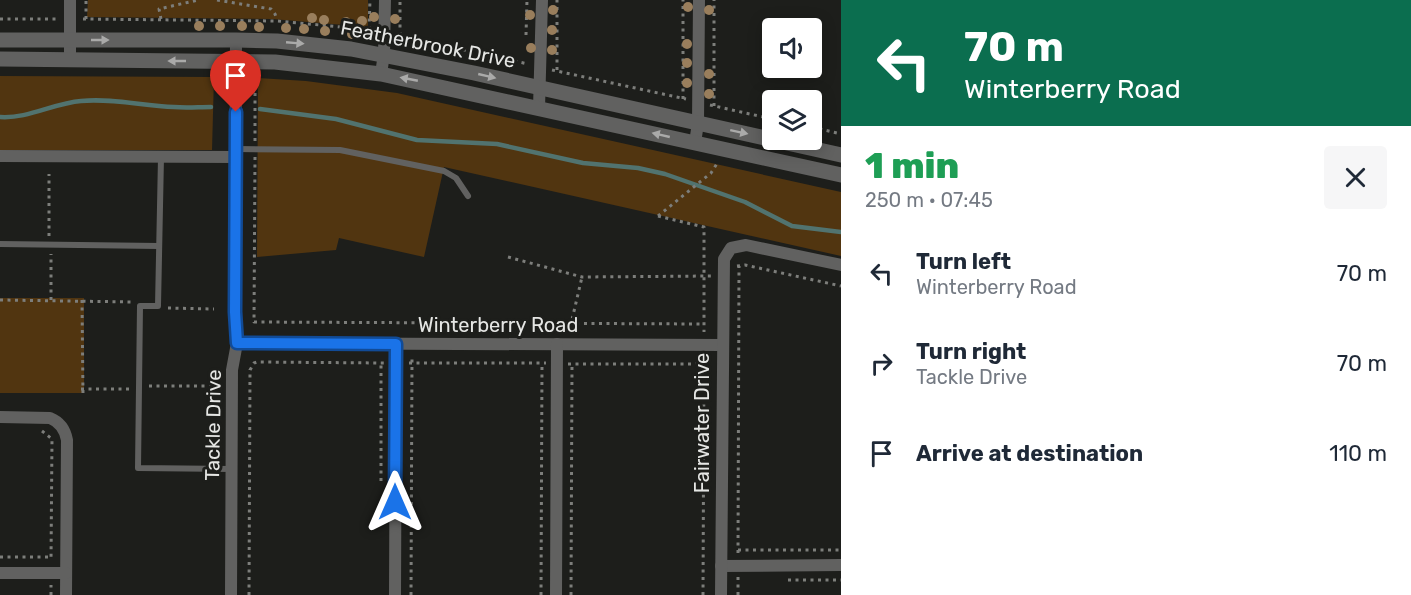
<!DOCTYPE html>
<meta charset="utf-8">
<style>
body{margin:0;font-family:Rubik,sans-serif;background:#f6f6f7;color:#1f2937;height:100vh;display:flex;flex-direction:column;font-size:22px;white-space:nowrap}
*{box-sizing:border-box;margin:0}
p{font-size:20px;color:#747a83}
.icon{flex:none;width:33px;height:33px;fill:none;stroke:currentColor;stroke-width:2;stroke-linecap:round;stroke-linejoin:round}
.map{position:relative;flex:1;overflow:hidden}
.drawer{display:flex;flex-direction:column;background:#fff;width:570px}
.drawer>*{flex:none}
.hud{background:#0b6e4f;color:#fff;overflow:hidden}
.buttons{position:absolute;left:762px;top:18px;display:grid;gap:12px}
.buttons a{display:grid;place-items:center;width:60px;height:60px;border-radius:6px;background:#fff;box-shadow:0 3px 15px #0003;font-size:30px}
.pin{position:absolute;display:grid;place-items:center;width:51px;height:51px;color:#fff;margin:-62px -26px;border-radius:50% 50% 50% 0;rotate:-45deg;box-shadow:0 0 6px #0007}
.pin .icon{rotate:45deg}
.me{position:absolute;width:66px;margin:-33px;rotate:0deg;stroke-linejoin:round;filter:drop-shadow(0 0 4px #0008)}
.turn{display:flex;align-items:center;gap:21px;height:126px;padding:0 24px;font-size:27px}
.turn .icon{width:78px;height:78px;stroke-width:2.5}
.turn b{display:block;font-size:42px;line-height:51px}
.round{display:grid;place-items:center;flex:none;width:63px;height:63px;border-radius:6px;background:#f6f6f7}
.overview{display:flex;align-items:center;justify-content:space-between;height:102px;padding:0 24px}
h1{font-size:36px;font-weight:800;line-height:45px;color:#1e9e55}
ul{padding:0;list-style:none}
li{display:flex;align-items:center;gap:18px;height:90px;padding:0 24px}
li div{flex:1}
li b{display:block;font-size:22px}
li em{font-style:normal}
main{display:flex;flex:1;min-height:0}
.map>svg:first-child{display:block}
.green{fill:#513510}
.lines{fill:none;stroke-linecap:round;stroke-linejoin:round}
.stream{stroke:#51736f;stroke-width:4.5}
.path{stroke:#7d7e7b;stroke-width:3;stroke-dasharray:3 4.5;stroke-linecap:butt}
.service{stroke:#616160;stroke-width:6}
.minor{stroke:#616160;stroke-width:12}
.tertiary{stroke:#616160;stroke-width:15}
.tree{fill:#997e5c}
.oneway{fill:#aaaaa9}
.route-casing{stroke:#114b97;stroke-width:15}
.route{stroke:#1a73e8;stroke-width:10}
.labels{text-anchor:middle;stroke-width:6;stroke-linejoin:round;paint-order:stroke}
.street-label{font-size:20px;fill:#e5e6e4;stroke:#1d1e1b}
</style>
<main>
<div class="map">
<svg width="841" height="595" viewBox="0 0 841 595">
<rect width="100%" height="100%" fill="#1d1e1b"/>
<g class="green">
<path d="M88,0H368V27L272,19L87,17Z"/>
<path d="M0,76L214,77L212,150H0Z"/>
<path d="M258,78L306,81L397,93L841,192V256L444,167L424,257L339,238L336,250L257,257Z"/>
<rect x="0" y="298" width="84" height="95"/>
</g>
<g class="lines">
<g class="stream">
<path d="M260,109L336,119L417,140L497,144L583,163L638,168L665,174L745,202L792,226L841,232"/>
<path d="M0,117C28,119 54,103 81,101C113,98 143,106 174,107C186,108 198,107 211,107"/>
</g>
<g class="path">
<path d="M217,0L271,9L275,14L277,20"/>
<path d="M0,19H58"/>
<path d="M83,19L277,21L373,30"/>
<path d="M86,19V0"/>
<path d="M161,19L159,9L198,0"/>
<path d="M369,29L370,0"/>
<path d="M397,35L528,64"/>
<path d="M400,35V0"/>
<path d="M526,35L527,0"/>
<path d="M552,70L686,99"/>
<path d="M557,70V0"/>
<path d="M683,99V0"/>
<path d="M710,105L772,119"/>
<path d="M714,106V0"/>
<path d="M812,127L841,134"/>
<path d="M255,141V76"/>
<path d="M255,157L254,322L704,324"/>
<path d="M658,216L704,227V332"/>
<path d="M658,216L711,173L718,162"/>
<path d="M49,236V174"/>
<path d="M508,257L582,277L712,276"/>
<path d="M737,266L745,265L841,286"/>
<path d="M0,300L133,302"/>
<path d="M51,300V254"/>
<path d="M82,300L83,395"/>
<path d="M168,308L214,309"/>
<path d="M571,334V324L582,277"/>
<path d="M409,363H546"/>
<path d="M568,364H704"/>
<path d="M149,386H214"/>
<path d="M81,389H131"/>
<path d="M42,431L52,439L51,560"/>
<path d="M381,481V363"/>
<path d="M738,550H841"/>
<path d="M738,553L739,266"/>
<path d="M0,557H51"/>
<path d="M788,580H841"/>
<path d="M51,595V585"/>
<path d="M249,595L250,370L254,363L257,362L384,363"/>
<path d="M411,595L412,357"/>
<path d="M541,595L542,363"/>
<path d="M571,595L572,364"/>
<path d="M703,595L704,357"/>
<path d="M738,595V577"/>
</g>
<g class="service">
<path d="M236,149L340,150L444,171L456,178L468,196"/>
<path d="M161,157L158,306H140L138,468L231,469"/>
<path d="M0,244L159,246"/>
</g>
<g class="minor">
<path d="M70,0V60"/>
<path d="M381,74L384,54L385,0"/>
<path d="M539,108L542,0"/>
<path d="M695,143L698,123L699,0"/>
<path d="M0,156L236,157"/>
<path d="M237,343L722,345"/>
<path d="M0,417L50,418C60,422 65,429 67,440L66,595"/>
<path d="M721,566L841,565"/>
<path d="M0,573H66"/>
<path d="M231,595L232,370L237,343L235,312L236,40"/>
<path d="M395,595L396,344"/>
<path d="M556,595L557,344"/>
<path d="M721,595L724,259L731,248L746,245L841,265"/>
</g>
<g class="tertiary">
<path d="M0,40H236L277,41L351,49L474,73L841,155"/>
<path d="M0,59L275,62L381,74L841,175"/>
</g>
</g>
<g class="tree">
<circle cx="688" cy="7" r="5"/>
<circle cx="553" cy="10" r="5"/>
<circle cx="709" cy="10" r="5"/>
<circle cx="530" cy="15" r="5"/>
<circle cx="374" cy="17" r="5"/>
<circle cx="312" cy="18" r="5"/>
<circle cx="395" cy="19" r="5"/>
<circle cx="324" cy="20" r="5"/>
<circle cx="362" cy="21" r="5"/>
<circle cx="346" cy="22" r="5"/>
<circle cx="199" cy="26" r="5"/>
<circle cx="220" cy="26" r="5"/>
<circle cx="242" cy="26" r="5"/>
<circle cx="259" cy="27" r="5"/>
<circle cx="286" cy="28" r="5"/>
<circle cx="304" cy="29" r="5"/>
<circle cx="552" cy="30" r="5"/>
<circle cx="325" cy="31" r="5"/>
<circle cx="352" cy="34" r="5"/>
<circle cx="687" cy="44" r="5"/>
<circle cx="531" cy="48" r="5"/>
<circle cx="552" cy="50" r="5"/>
<circle cx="687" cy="63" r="5"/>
<circle cx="709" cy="74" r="5"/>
<circle cx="687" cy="83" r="5"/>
<circle cx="709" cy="94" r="5"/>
</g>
<defs><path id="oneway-solid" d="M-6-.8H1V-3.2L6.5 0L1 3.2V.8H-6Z" transform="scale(1.5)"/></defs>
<g class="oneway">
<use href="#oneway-solid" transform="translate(100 40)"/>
<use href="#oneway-solid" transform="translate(295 43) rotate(5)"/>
<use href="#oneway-solid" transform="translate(177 61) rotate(-180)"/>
<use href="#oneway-solid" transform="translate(487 76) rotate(13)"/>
<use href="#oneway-solid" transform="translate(409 79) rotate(-169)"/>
<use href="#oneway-solid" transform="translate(739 132) rotate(12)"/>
<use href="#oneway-solid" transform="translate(661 135) rotate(-167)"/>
</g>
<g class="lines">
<g class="route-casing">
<path id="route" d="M236,112L235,312L237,343L396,344L395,502"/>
</g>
<use href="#route" class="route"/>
</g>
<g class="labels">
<g class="street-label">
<text transform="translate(428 44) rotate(11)" y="7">Featherbrook Drive</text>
<text x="498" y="332">Winterberry Road</text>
<text transform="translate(702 423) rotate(-90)" y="7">Fairwater Drive</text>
<text transform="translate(213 425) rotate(-89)" y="7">Tackle Drive</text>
</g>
</g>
</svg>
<div class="buttons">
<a><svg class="icon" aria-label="sound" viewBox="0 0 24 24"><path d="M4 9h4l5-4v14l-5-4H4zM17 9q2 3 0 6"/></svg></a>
<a><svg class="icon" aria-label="layers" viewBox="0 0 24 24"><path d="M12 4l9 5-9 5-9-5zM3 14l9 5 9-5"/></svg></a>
</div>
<div class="pin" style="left:236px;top:112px;background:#d93025"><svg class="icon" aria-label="arrive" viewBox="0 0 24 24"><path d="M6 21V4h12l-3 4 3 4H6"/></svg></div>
<svg class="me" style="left:395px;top:502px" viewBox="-20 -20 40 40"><path d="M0-17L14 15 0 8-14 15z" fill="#1a73e8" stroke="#fff" stroke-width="4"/></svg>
</div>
<section class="drawer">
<div class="hud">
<div class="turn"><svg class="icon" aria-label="left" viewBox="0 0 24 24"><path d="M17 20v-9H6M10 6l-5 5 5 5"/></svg><div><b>70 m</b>Winterberry Road</div></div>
</div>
<div class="overview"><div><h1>1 min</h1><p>250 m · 07:45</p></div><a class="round"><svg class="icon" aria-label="close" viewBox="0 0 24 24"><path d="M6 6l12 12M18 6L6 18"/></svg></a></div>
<ul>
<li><svg class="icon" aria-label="left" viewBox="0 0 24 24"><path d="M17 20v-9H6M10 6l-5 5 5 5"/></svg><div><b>Turn left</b><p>Winterberry Road</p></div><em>70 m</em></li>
<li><svg class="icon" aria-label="right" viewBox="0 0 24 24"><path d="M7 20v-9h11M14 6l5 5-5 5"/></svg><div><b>Turn right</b><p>Tackle Drive</p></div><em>70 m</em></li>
<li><svg class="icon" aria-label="arrive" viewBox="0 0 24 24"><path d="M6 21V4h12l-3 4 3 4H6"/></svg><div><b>Arrive at destination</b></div><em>110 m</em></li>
</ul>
</section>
</main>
